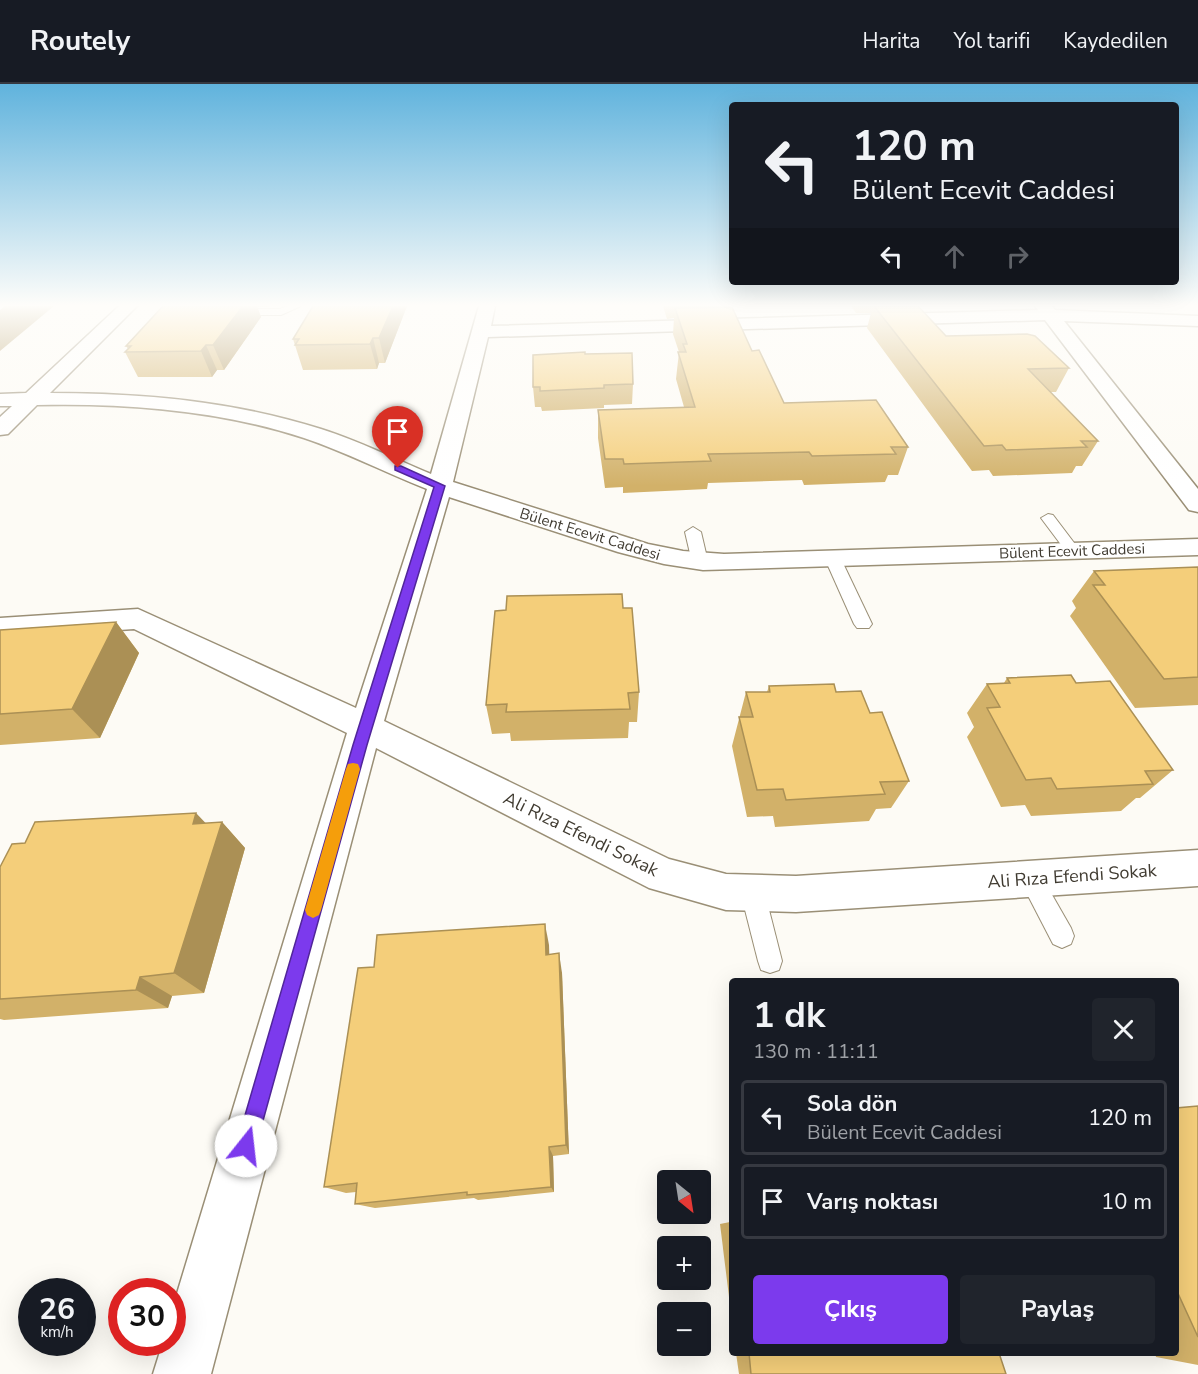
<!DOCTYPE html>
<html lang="tr">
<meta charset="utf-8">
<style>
body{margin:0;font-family:"Nunito Sans",sans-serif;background:#20242c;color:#f1f3f6;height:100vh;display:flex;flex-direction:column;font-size:22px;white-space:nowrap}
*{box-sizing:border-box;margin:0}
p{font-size:20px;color:#9ea1a6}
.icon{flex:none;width:33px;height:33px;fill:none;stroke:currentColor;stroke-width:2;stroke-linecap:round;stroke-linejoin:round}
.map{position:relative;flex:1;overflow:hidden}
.details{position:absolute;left:729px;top:894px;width:450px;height:378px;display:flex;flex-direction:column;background:#171b24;border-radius:6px;box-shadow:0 6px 24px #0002}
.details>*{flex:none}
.banner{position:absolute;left:729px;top:18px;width:450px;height:183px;border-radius:6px;box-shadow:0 6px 24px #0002;background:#171b24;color:#f1f3f6;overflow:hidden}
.needle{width:39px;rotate:150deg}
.tools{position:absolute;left:657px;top:1086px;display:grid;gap:12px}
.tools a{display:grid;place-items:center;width:54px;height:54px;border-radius:6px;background:#171b24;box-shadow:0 6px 24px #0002;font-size:30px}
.speed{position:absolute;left:18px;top:1194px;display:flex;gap:12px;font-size:30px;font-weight:700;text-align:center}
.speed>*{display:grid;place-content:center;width:78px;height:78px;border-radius:50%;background:#171b24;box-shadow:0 6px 24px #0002;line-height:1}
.speed small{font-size:15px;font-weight:400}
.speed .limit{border:9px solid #d22;background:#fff;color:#111}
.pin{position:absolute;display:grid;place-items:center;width:51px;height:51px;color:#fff;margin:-62px -26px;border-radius:50% 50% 50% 0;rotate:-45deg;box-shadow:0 0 6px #0007}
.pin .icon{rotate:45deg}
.me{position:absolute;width:66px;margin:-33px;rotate:16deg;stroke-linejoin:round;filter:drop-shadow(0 0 4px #0008)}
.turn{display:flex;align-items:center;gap:21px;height:126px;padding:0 24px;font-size:27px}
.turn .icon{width:78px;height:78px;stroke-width:2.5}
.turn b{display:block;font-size:42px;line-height:51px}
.lanes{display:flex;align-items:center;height:57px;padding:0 24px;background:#0003;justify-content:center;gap:30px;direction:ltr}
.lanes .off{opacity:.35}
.round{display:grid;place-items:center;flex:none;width:63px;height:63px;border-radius:6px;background:#20242c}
.head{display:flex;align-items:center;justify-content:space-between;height:102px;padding:0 24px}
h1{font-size:36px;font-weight:700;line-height:45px}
.cta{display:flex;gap:12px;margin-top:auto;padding:12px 24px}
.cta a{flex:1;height:69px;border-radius:6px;background:#7c3aed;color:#fff;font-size:24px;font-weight:700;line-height:69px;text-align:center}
.cta a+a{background:#20242c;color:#f1f3f6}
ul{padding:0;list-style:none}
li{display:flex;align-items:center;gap:18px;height:75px;margin:0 12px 9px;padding:0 12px;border:3px solid #363941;border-radius:6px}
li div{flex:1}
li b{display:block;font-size:22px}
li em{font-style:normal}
header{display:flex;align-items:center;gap:36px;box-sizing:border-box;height:84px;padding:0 30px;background:#171b24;border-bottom:2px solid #363941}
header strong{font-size:28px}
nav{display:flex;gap:33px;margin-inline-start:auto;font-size:21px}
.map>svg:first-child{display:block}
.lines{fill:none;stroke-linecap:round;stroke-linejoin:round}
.lane-casing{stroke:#9a8f76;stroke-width:2}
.street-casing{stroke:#9a8f76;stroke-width:3}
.lane{fill:#fff;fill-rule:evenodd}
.street{fill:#fff;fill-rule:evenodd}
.wall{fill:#d2b169}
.shaded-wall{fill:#ab9055}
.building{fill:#f4ce7a;stroke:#ab9055;stroke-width:1.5}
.route{fill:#7c3aed;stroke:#51269a;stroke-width:1.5}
.slow{fill:#f59e0b}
.labels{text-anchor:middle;stroke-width:4.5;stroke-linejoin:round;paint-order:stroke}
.far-street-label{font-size:15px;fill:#403b31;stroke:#fff}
.street-label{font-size:18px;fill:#403b31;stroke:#fff}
</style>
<header>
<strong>Routely</strong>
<nav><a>Harita</a><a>Yol tarifi</a><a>Kaydedilen</a></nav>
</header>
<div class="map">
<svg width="1198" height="1290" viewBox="0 0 1198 1290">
<rect width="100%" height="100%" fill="#fdfbf5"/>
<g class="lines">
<g class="lane-casing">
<g id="lane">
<path d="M287,222H301L281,231H235L230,228L235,225H280Z"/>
<path d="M1048,430L1053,431L1078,464L1081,467L1078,470H1068L1041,434Z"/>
<path d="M693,443L701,448L708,478L700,483L692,478L685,448Z"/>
<path d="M833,470L841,475L872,540L869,544H857L854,540L825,475Z"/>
<path d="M1031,784L1039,788L1071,844L1074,852L1071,860L1062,864L1053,860L1023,802L1020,795L1023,788Z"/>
<path d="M753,799L761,802L765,810L782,877L779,886L770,889L761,886L758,877L741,810L745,802Z"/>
</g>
</g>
<g class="street-casing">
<path id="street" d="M119,222H137L50,309C142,309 233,317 321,345C359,357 395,375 431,390L479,222H495L491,242L1038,226L1035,222H1052L1055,226L1198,232V242L1064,237L1198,405V428L1189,426L1045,236L488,253L453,398L648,460L683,467L724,470L1198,455V471L703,486L664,480L618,468L449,413L384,637L669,775L726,790L796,792L1198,766V802L796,828L726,826L649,804L376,664L211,1290H153L163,1258H172V1226L347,649L134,545L0,554V534L138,525L356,624L427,405C386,389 346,368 304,354C218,326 127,319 37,321L8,350L0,351V333L12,322H0V310L26,309Z"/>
</g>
<use href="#lane" class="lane"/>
<use href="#street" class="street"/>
</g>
<g class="wall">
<path d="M163,222H269L268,223H257L261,233L224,286H217L212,293H138L125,268L128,265L126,262Z"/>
<path d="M407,222L385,279H379L377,285L303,286L293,255Z"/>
<path d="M663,222H724L752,267L784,319L908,363L898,391H888L885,398L804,401L802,396L708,399L707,405L623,409V403L605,404L598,354V326L684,323L676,295L679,268L673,250L674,234L667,235Z"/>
<path d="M851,222H918L946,252L1069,284L1056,308H1050L1098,357L1082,382H1076L1072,389L993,392L989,386L972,387L867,244L871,229H856Z"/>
<path d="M585,270L633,300L632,320L604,321V324L542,327L541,323H535L533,303Z"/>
<path d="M1198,483V621L1135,624L1070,532L1076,524L1072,517L1094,487Z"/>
<path d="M623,524L639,608L637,638H629L628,654L511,657L510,649L492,650L486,621Z"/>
<path d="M116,538L139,569L100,654L0,661V546Z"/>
<path d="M1007,594L1076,599L1173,686L1140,714H1136L1121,727L1031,732L1025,721L1001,723L967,653L974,643L967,629L987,600L1004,599Z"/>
<path d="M769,602L836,608L870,629L909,697L891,724L876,725L869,737L775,743L773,732L747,733L732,662L746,608H767Z"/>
<path d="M222,738L245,764L204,909L172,912L168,924L4,936L0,935V783L25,759Z"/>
<path d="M549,861V870L562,889L569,1070L553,1072L554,1108L478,1116L474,1114L375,1124L355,1120L356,1108L346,1109L324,1103L374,883Z"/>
<path d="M1198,1022V1281L1156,1273L1155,1269H1176V1024Z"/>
<path d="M732,1082V1096L730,1083Z"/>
<path d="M730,1138H732V1237L720,1140Z"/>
<path d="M736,1269H999L1006,1290H739Z"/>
</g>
<g class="shaded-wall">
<path d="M5,222H54L0,267V226Z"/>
<path d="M243,222H257L261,233L224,286L213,261Z"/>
<path d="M393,222H407L385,279L379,254Z"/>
<path d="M373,254L379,279L377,285L370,260Z"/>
<path d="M206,261L217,286L212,293L201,267Z"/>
<path d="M116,538L139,569L100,654L72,625Z"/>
<path d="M196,729L218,752L222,738L245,764L204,909L174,889L193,740Z"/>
<path d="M545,840L549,861L550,891L546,871Z"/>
<path d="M559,869L562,889L569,1070L566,1061Z"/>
<path d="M140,893L172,912L168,924L136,906Z"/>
<path d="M549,1063L553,1072L554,1108L551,1103Z"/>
</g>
<g class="building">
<path d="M163,222H243L213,261H206L201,267L125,268L131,262H126Z"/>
<path d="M313,222H393L379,254H373L370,260L295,261L299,255H293Z"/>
<path d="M874,222H918L946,252L1027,250L1035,252L1069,284L1028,285L1098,357H1081L1087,363L1006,366L1002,361L984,362Z"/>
<path d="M732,223L752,267L759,266L784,319L876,316L908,363H891L896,370L812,372L809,368L708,370L711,377L624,380L623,375H605L598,326L695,323L678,268H686L683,260H687L675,224Z"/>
<path d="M585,268V270L632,269L633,300L604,301V304L540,307V303H533V271Z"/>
<path d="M1198,483V593L1164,595L1093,501H1105L1094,487Z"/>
<path d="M622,510L623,524H632L639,608L628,609L630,625L506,628L507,620L486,621L495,527L506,526L507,512Z"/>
<path d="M116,538L72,625L0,630V546Z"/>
<path d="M1071,591L1076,599L1110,597L1173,686L1145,687L1153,700L1057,705L1051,694L1026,696L987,624L1000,623L987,600L1010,599L1007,594Z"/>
<path d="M834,600L836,608L861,607L870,629L882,628L909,697L880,698L885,710L786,716L783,705L757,706L739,633H753L746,608H770L769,602Z"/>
<path d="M196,729L193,740L222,738L174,889L140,893L136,906L0,915V783L12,760L25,759L35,738Z"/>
<path d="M545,840L546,871L559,869L566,1061L549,1063L551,1103L467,1111V1108L355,1120L357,1099L324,1103L358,884L374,883L377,851Z"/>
<path d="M1198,1022V1253L1176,1205V1024Z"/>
<path d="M749,1269H999L1006,1290H751Z"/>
</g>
<linearGradient id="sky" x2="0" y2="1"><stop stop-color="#60b3dd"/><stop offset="0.55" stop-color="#fefdfa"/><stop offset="1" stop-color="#fefdfa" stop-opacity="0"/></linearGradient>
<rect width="1198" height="402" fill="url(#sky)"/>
<path class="route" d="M395,382H401L445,402L367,661L256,1062L253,1070L246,1073L239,1070L236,1062L353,661L434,403L395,386Z"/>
<path class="slow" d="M353,679L358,680L360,685L321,826L319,831L313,834L307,831L305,826L346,685L348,680Z"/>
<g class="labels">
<g class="far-street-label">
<text transform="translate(590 450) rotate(17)" y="5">Bülent Ecevit Caddesi</text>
<text transform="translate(1072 467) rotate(-2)" y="5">Bülent Ecevit Caddesi</text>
</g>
<g class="street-label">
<text transform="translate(581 750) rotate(26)" y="6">Ali Rıza Efendi Sokak</text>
<text transform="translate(1072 792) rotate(-4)" y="6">Ali Rıza Efendi Sokak</text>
</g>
</g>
</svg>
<div class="tools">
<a><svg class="needle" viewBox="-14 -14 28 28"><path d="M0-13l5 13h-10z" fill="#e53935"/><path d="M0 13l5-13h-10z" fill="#9ea1a6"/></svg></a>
<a>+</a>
<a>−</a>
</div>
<div class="speed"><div>26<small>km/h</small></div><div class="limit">30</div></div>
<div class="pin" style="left:398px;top:384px;background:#d93025"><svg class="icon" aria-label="arrive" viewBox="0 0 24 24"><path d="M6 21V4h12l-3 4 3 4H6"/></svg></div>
<svg class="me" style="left:246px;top:1062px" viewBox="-20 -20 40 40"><circle r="19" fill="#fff"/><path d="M0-13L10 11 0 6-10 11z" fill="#7c3aed"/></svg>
<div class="banner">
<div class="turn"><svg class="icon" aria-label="left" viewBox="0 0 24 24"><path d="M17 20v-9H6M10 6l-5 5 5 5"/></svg><div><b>120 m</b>Bülent Ecevit Caddesi</div></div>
<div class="lanes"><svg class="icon" aria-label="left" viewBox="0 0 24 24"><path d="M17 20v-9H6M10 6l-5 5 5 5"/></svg><svg class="icon off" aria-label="ahead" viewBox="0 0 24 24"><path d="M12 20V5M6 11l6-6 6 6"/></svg><svg class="icon off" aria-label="right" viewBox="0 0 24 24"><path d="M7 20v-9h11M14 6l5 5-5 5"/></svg></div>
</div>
<section class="details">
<div class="head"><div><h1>1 dk</h1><p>130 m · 11:11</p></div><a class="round"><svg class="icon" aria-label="close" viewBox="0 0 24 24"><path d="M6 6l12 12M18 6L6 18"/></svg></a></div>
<ul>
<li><svg class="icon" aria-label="left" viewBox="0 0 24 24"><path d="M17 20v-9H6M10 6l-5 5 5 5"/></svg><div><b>Sola dön</b><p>Bülent Ecevit Caddesi</p></div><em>120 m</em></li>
<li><svg class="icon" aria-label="arrive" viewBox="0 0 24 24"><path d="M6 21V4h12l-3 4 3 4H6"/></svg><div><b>Varış noktası</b></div><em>10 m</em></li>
</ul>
<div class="cta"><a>Çıkış</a><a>Paylaş</a></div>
</section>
</div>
